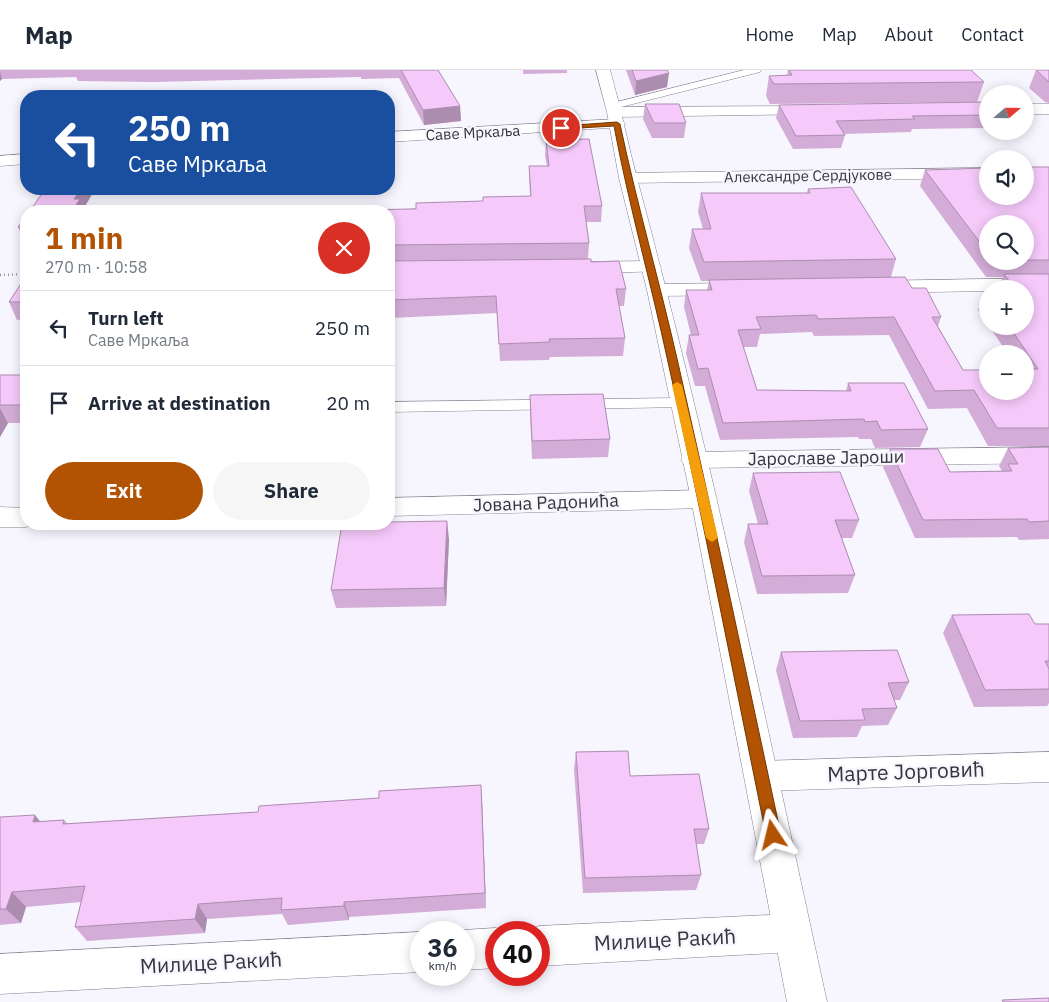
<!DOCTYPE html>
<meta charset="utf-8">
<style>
body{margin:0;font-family:"IBM Plex Sans",sans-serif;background:#f6f6f7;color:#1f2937;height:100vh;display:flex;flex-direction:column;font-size:19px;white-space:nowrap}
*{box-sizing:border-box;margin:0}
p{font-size:16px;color:#747a83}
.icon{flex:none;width:28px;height:28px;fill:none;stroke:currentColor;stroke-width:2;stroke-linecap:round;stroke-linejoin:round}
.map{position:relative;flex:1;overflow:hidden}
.side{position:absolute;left:20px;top:135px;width:375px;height:325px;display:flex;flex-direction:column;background:#fff;border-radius:20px;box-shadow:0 2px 12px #0003}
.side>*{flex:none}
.banner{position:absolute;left:20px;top:20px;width:375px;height:105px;border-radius:20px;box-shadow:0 2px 12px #0003;background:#1a4fa0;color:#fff;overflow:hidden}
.needle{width:32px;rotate:70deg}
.fabs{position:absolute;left:979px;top:15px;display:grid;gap:10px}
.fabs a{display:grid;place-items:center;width:55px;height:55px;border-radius:50%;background:#fff;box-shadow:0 2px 12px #0003;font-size:25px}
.speed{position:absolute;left:410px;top:851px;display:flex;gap:10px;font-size:25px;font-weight:700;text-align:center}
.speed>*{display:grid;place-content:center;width:65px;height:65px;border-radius:50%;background:#fff;box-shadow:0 2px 12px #0003;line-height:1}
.speed small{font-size:12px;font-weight:400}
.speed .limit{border:8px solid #d22;background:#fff;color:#111}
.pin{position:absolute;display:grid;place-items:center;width:42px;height:42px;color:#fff;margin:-21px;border:2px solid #fff;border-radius:50%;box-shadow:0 1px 5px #0007}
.me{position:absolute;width:55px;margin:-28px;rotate:350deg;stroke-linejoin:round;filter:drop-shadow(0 0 4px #0008)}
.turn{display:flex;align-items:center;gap:18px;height:105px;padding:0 25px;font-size:22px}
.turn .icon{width:65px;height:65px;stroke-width:2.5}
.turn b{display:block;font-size:35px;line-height:42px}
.round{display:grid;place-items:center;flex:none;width:52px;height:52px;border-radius:26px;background:#f6f6f7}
.head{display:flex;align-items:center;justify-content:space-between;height:85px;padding:0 25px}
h1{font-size:30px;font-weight:800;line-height:38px;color:#b15302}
.button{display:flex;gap:10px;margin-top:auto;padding:10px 25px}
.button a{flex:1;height:58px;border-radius:30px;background:#b15302;color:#fff;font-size:20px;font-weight:800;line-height:58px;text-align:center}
.button a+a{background:#f6f6f7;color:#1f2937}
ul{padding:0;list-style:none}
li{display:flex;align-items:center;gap:15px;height:75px;padding:0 25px;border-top:1px solid #e0e1e3}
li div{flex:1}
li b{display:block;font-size:19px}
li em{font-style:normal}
header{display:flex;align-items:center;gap:30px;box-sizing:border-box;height:70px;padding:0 25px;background:#fff;border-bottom:1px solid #e0e1e3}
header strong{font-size:24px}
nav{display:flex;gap:28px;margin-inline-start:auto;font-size:18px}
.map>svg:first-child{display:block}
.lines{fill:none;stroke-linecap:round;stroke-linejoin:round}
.lane-casing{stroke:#868192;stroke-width:1}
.street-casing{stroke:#868192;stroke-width:1}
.secondary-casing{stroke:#868192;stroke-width:1}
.path{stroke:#96949c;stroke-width:2.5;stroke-dasharray:1 3;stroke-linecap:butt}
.lane{fill:#fff;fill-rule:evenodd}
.street{fill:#fff;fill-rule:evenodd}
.secondary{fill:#fff;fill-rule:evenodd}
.wall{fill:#d3add7;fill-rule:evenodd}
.shaded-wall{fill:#ac8daf}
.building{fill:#f5c9fa;stroke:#ac8daf}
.route{fill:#b15302;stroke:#733601}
.slow{fill:#f59e0b}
.labels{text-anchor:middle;stroke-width:4.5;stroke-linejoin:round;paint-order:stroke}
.far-street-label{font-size:15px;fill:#37353c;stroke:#f7f5fd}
.street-label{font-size:18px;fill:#37353c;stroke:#f7f5fd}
.near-street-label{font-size:21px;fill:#37353c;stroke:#f7f5fd}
</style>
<header>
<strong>Map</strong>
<nav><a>Home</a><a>Map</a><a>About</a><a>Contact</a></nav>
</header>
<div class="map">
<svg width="1049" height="932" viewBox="0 0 1049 932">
<rect width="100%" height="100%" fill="#f7f5fd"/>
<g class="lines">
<g class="lane-casing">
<g id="lane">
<path d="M744,0H761L760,2L613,39L608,36L609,34Z"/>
<path d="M681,328L687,329L690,333L687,337L389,342V332Z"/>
</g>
</g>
<g class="street-casing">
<g id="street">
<rect x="1025" y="34" width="24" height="10"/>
<path d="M816,36L821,38L824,41L821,44L615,47L610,45L607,42L610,39L615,37Z"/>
<path d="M617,49L623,51L625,54L623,57L389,72V62Z"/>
<path d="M26,84V94L0,96V86Z"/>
<path d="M988,98V108L628,113L622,112L619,108L622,104L628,103Z"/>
<path d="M651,191L658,193L661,197L658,201L583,204L576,202L573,198L576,194L583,192Z"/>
<path d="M1049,208V220L988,219V221L873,223L866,221L863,217L866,213L873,211Z"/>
<path d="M745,213L752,215L755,219L752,223L745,225L657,226L650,224L647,220L650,216L657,214Z"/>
<path d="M1049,377V393L694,398L685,396L681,390L685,384L694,382Z"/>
<path d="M704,420L713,423L717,429L713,435L704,438L389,446V428Z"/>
<path d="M0,437L26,438V454H35L26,457H0Z"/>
<path d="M1049,682V712L762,721L750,717L745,706L750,695L762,691Z"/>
<path d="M792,844L806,849L811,863L806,877L792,882L539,896V862H525L539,856Z"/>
<path d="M496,858L506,862H496V898L464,900V862H459L464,860Z"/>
<path d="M421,862V902L0,924V884Z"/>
</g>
</g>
<g class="secondary-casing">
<path id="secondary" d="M596,0H610C621,38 628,75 638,112C711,383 767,658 827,932H787L691,429L647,220L619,108L607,42Z"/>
</g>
<path class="path" d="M0,205L26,204"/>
<use href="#lane" class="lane"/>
<use href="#street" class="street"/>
<use href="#secondary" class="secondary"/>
</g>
<g class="wall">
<path d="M0,0H438L460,36L461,51L424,55L399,8L361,9V7L154,12L78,11L76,7L2,9L0,11Z"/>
<path d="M523,0H567V3L523,4Z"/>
<path d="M626,0H667V17L635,25Z"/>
<path d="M788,0L984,12L977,32L770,34L766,26L769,6H787Z"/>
<path d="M1036,0H1049V33L1045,32L1029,18Z"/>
<path d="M988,32V58L912,59L911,62L844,64L845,65L841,78L793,79L776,48L779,35Z"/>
<path d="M645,34L686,53L684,68H652L643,49Z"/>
<path d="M546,70L602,136L601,152H586L589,173L588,189L626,219L624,236H619L625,268L623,286L550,287L549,290L500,291L497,243L391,248L389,290V141L530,126L529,96H547L545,86Z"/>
<path d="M1049,97V376H988L967,338L928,339L889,265L814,266L812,262L760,264L757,277H743L757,320L846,321L848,313L928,359L920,377L875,378L871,369H859L858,367L720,370L705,316H695L686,283L689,265H691L684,237L686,220H707L709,211H701L689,178L692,159H703L698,142L701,123H807L808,119L896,189L891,207L912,218L941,247L938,256L963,300L1025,321V284H1008L989,256H1025V219H998L1003,207H986L920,116L925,100ZM988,154H1025V191H988Z"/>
<path d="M26,146V174H25L18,157Z"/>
<path d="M26,206V249L17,250L9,232Z"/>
<path d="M985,222H988V254L978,240Z"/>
<path d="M0,305H26V353H8L0,367Z"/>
<path d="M530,325L610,369L608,387L532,389L530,343Z"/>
<path d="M1049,377V469L1019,470L1017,467L915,468L883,397L890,379L950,402L1002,401L999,396L1008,378Z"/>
<path d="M753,403L859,450L852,468H842L855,505L848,523L757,524L744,472L748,454H758L749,421Z"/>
<path d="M449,469L446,536L336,538L331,520Z"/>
<path d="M952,545L1035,554H1049V633L1047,636L974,637L943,563Z"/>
<path d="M781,582L909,612L900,630H894L897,638L888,655L862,656L857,667L793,668L776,600Z"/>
<path d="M576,682L630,706L709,759L704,774H696L701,805L696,820L583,823L574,699Z"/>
<path d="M482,731L486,838L349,847V850L288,855L282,844L207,849L205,863L87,871L75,857L81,832L26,837L21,853L0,855V747L41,752L64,750L68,754Z"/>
</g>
<g class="shaded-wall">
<path d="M0,2L2,9L0,11Z"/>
<path d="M669,3L667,17L635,25L636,11Z"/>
<path d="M460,36L461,51L424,55L423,40Z"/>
<path d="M81,119H95L83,140L84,141H72L74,129Z"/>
<path d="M389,230L391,248L389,290Z"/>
<path d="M0,338L8,353L0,367Z"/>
<path d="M447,451L449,469L446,536L444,518Z"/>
<path d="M481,715L482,731L486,838L485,823Z"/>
<path d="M35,745L48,761L33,752Z"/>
<path d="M12,822L26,837L21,853L6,839Z"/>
<path d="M344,832L349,847V850L344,836Z"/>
<path d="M198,834L207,849L205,863L195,849Z"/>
</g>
<g class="building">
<path d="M401,0H438L460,36L423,40Z"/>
<path d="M632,0H667L669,3L636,11Z"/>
<path d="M789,0H971L984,12L774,14L769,6L792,5Z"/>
<path d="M1036,0H1049V12Z"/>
<path d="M988,32V45L912,46L915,49L836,51L845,65L796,66L779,35Z"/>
<path d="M645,34H679L686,53H654Z"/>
<path d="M589,69L602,136H584L589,173L389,175V141H320L409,139H416V133L483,131V127L531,126L529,96H549L546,70Z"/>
<path d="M1025,97H1049V190H1025V154H988V183L925,100L988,98V126H1025Z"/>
<path d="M851,117L896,189L704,192L692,159H711L701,123H810L808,119Z"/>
<path d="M45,119H81L74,129H80L72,141H30Z"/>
<path d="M26,146V157H18Z"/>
<path d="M591,189V192L619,191L626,219H616L625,268L549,269L550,272L499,274L496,226L389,230V191Z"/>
<path d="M1004,204H1049V358H997L974,320L935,321L894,247L818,249L816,245L756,247L761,259L738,260L757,320L851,321L848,313H904L928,359L881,360L877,351L865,352L864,349L723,353L708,298L698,299L689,265H699L686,220H712L709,210L905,207L912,218H926L941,247H932L963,300H988V321H1025V299H1038L1009,256H1025V219H1015Z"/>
<path d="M26,206V232H9Z"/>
<path d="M0,305H26V333L25,335H0Z"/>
<path d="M603,324L610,369L532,371L530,325Z"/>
<path d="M1049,377V451L1029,452L1027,449L923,450L890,379H938L950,402L1012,401L1008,394H1018L1008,378Z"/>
<path d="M840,402L859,450H835L855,505L762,506L748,454H768L753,403Z"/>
<path d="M447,451L444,518L331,520L342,454H389V452Z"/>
<path d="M1029,544L1035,554H1049V591H1045L1049,599V619L985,620L952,545Z"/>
<path d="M897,580L909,612L888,613L897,638L862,639L865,650L800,651L781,582Z"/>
<path d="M628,681L630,706L699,704L709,759H694L701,805L585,808L576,682Z"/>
<path d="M481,715L485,823L344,832V836L281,840L282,828L198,834L195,849L75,857L85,816L12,822L6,839H0V747L35,745L33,752L64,750L63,754L258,742L259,736L379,728V721Z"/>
<path d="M1049,928V932H1003L1002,930Z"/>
</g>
<path class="route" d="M617,52L620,54C637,135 660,213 678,293C714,450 747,607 781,765L779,770L773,772L768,770L766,765C734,607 703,449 668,292C651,213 629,136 614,56L561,59L557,58L561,56Z"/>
<path class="slow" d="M677,312L682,315L718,468L712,472L706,468L672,315Z"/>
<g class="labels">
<g class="far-street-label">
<text transform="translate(473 63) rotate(-3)" y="5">Саве Мркаља</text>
<text transform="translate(808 106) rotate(-1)" y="5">Александре Сердјукове</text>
</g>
<g class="street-label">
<text transform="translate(826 388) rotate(-1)" y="6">Јарославе Јароши</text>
<text transform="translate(546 433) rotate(-2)" y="6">Јована Радонића</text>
</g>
<g class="near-street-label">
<text transform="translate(906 702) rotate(-2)" y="7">Марте Јорговић</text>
<text transform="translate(665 870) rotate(-3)" y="7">Милице Ракић</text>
<text transform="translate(211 893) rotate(-3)" y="7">Милице Ракић</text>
</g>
</g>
</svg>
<div class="fabs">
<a><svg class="needle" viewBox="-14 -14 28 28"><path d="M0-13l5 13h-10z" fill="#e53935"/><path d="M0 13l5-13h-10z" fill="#747a83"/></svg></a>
<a><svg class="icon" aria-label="sound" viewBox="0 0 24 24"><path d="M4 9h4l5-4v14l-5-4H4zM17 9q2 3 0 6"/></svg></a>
<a><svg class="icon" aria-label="search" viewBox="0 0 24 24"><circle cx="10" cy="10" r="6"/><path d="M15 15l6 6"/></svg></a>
<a>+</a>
<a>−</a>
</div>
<div class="speed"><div>36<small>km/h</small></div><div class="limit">40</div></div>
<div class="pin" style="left:561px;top:58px;background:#d93025"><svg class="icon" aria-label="arrive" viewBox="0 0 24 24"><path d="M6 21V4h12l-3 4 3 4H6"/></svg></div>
<svg class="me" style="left:773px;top:765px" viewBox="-20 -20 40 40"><path d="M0-17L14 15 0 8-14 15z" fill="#b15302" stroke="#fff" stroke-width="4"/></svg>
<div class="banner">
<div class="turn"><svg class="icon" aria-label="left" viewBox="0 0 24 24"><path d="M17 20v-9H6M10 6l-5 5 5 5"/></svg><div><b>250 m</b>Саве Мркаља</div></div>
</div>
<section class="side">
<div class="head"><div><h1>1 min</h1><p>270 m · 10:58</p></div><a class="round" style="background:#d93025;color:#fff"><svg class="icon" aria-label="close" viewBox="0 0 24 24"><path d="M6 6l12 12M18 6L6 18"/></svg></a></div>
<ul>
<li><svg class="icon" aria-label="left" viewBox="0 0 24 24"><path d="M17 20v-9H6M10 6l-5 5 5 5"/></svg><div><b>Turn left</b><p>Саве Мркаља</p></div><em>250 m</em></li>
<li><svg class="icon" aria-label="arrive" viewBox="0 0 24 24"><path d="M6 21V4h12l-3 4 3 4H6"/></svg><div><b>Arrive at destination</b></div><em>20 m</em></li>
</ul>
<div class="button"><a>Exit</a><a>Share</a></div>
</section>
</div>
